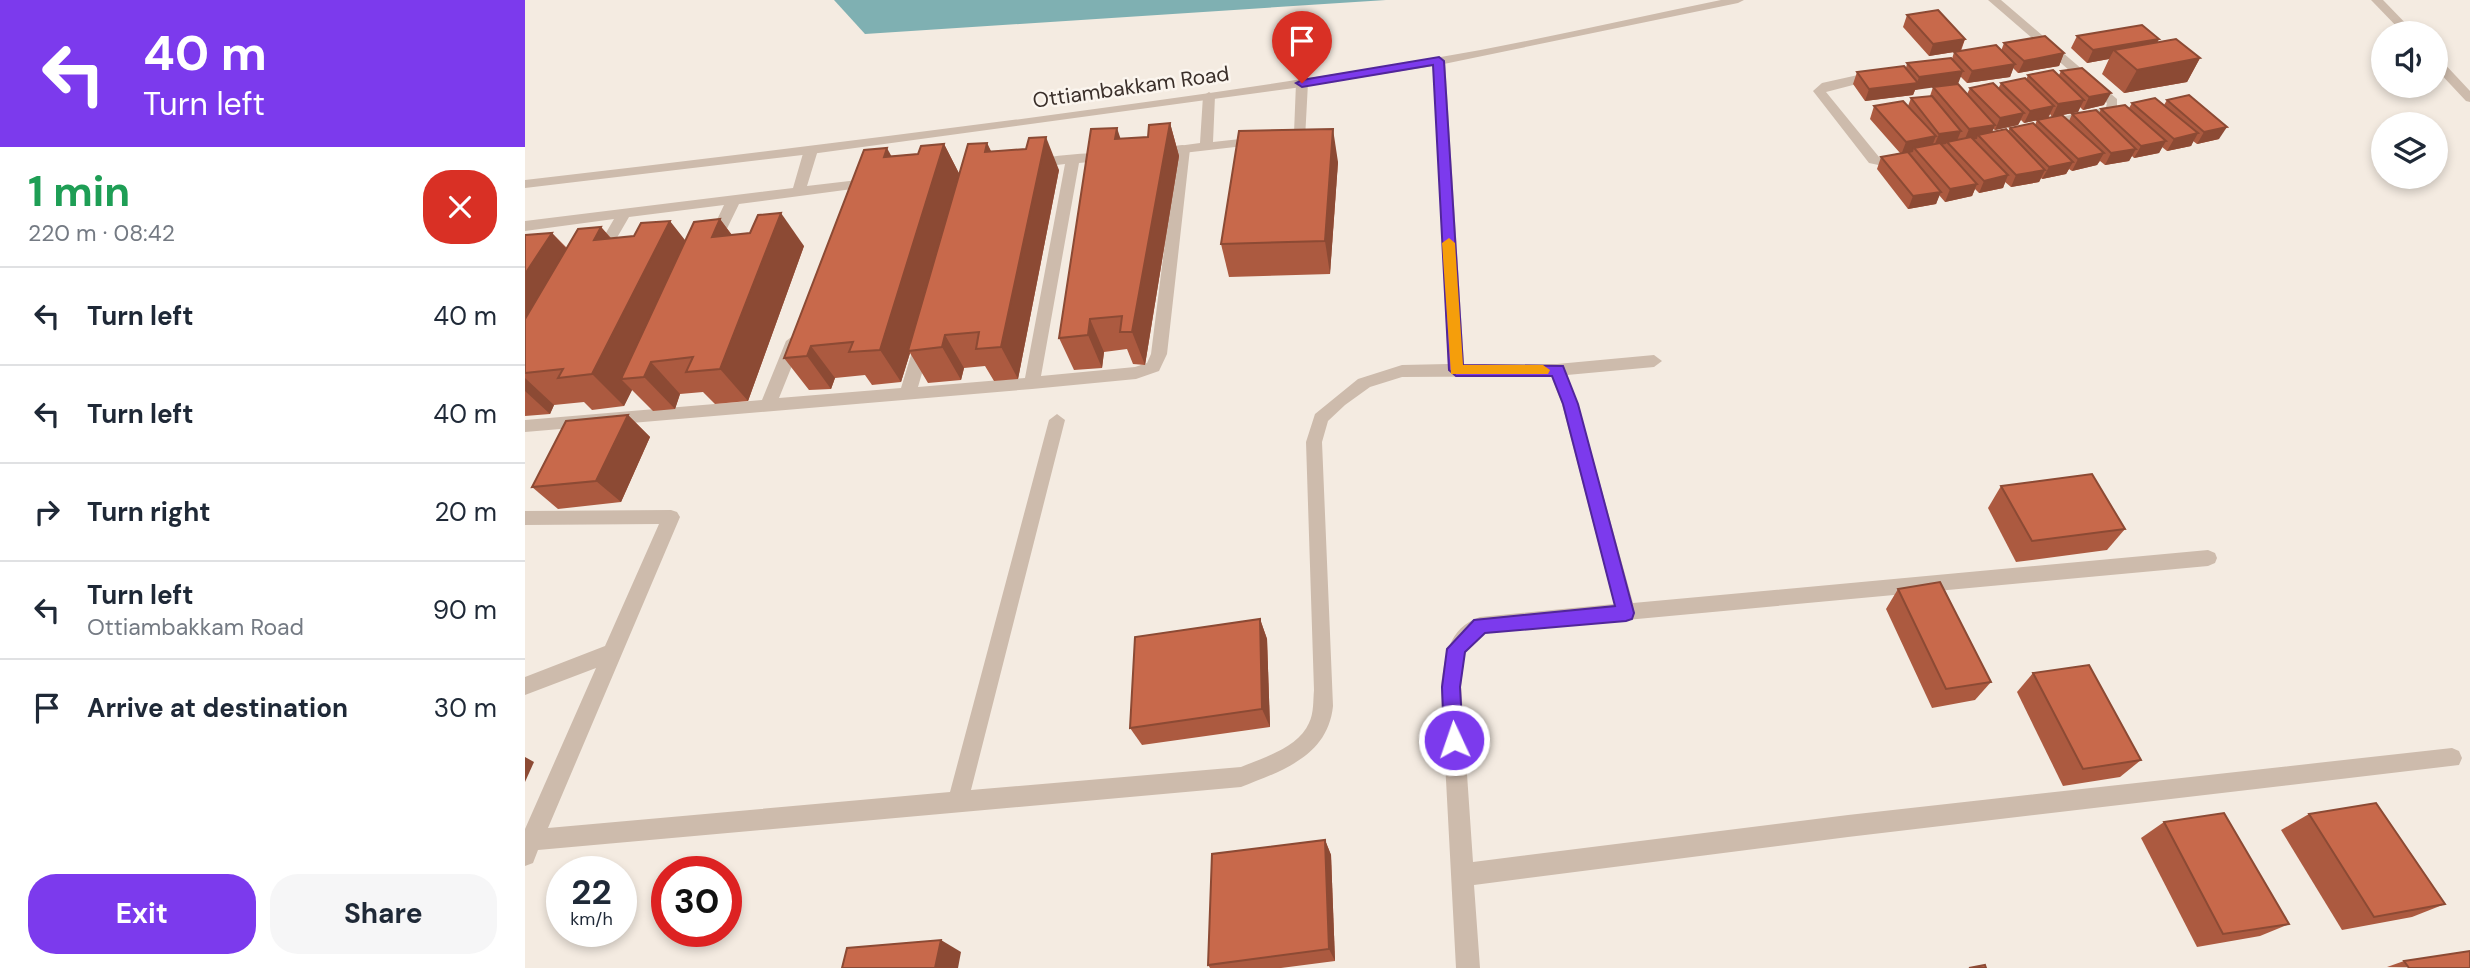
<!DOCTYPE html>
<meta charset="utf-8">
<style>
body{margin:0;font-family:"DM Sans",sans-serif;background:#f6f6f7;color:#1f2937;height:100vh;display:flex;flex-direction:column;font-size:26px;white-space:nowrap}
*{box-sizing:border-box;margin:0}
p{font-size:23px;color:#747a83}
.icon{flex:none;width:38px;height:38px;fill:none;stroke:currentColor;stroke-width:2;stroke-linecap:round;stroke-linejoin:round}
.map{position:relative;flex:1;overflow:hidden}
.drawer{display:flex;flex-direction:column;background:#fff;width:525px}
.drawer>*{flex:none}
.top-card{background:#7c3aed;color:#fff;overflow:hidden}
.fabs{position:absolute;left:1846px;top:21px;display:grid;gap:14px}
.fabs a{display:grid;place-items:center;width:77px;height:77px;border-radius:50%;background:#fff;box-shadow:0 4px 10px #0003;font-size:35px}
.speed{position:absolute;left:21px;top:856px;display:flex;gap:14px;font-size:35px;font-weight:700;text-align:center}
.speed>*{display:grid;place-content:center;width:91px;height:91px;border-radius:50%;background:#fff;box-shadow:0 4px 10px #0003;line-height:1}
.speed small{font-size:18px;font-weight:400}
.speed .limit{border:10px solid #d22;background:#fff;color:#111}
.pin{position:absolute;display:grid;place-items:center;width:60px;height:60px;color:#fff;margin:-72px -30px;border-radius:50% 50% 50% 0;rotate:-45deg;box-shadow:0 0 7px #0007}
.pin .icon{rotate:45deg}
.me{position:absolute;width:77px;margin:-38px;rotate:357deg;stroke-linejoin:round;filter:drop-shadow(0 0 5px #0008)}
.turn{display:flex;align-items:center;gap:24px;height:147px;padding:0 28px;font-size:32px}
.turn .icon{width:91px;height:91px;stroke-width:2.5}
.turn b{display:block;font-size:49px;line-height:60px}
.round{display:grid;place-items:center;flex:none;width:74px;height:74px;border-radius:28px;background:#f6f6f7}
.head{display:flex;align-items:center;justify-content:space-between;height:119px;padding:0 28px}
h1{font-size:42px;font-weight:700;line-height:52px;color:#1e9e55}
.action{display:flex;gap:14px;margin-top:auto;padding:14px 28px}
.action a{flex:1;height:80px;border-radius:28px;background:#7c3aed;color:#fff;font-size:28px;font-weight:700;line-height:80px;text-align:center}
.action a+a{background:#f6f6f7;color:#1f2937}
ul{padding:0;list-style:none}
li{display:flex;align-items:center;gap:21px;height:98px;padding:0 28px;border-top:2px solid #e0e1e3}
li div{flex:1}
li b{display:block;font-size:26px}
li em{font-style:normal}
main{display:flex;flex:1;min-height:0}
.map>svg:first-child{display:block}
.water{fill:#7fb0b2}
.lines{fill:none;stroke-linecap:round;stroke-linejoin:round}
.service{fill:#cdbbac;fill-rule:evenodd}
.minor{fill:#cdbbac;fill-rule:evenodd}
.tertiary{fill:#cdbbac;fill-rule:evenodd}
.wall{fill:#ac5a40;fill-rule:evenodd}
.shaded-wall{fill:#8c4a34}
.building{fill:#c8694b;stroke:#8c4a34;stroke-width:2}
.route{fill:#7c3aed;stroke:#51269a;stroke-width:2}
.slow{fill:#f59e0b}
.labels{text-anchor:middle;stroke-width:5;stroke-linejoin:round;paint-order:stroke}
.far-street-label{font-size:21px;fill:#3b302b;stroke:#fbf5ee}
</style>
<main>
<section class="drawer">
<div class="top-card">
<div class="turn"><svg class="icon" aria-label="left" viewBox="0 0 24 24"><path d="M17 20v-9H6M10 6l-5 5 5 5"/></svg><div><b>40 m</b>Turn left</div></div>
</div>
<div class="head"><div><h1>1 min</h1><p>220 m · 08:42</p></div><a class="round" style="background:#d93025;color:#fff"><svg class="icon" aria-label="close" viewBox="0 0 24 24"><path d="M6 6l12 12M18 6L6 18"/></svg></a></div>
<ul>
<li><svg class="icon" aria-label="left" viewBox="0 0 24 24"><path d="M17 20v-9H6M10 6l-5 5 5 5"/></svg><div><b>Turn left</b></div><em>40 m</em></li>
<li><svg class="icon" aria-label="left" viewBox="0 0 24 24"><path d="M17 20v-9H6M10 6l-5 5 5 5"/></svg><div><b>Turn left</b></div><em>40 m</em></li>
<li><svg class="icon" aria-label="right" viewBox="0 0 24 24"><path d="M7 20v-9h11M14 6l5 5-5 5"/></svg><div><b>Turn right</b></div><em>20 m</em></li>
<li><svg class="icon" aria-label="left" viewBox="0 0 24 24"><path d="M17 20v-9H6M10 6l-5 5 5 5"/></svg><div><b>Turn left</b><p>Ottiambakkam Road</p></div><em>90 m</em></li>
<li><svg class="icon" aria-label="arrive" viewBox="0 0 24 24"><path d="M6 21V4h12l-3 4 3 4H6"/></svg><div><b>Arrive at destination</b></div><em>30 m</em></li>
</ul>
<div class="action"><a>Exit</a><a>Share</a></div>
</section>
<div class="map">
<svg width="1945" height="968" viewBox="0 0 1945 968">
<rect width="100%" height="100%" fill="#f4ebe1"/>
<path class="water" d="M309,0H861L340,34Z"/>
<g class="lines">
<path class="service" d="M777,79L783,83L780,139L658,153L651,149L653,146L675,143L678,96L684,92L690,96L688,142L769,133L771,83Z"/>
<g class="minor">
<path d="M1463,0H1476L1592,99V112L1514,128V122L1581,107L1582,103Z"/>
<path d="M1846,0H1858L1890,33H1878Z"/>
<path d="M914,57L920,61L939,364H1032L1129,355L1137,361L1129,367L1042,375L1053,404L1108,603L1683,550L1690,553L1692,558L1690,563L1683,566L960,633L940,653L936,686L948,862L1323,815L1927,748L1934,751L1937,758L1934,765L1323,837L949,885L955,968H931L916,686C920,657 923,628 955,617L1089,604L1037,404L1026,376L877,377L845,387L820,405L803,421L797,442L808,706C803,756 757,771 716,787L13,850L8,863L0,866V829L71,668L0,695V677L80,646L134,524L0,525V511L146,510L152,512L155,517L23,828L425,792L524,420L532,414L540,420L446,790L716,767C738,758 774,747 784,723C789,713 788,700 789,690L781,442L790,414L833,379L877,365L923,364L908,61Z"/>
<path d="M1911,58L1915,59L1945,91V102L1941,101L1911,69Z"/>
<path d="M1351,71L1355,72V78L1301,92L1354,157L1363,159L1376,156L1383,160L1363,167L1344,163L1288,91L1297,83Z"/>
<path d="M658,145L665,149L642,354L634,371L611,379L507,389L0,432V420L237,400L261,341L269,335L277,341L254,398L376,388L390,342L398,336L406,342L393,387L500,378L540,164L507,168L500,164C510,156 582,149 591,156L584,160L554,163L516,376L610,367L622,363L626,354L651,154L629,156L622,152L629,148Z"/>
<path d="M286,146L293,150L282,186L350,178L357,182L350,186L214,204L195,243L188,248L181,243L199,205L104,217L79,260L74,262L67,257L89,219L0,231V221L268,188L279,150Z"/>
</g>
<path class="tertiary" d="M1196,0H1219L1213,3L914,65L777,87L286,154L0,188V180C304,144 608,108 910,58C1006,42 1101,19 1196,0Z"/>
</g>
<g class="wall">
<path d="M1382,15L1440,39L1436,51H1476L1479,43L1539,53L1534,66L1493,73L1488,68L1485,77L1442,83L1436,77L1390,90L1388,95L1340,101L1328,84L1332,72L1381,68L1382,63L1427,59L1429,52L1404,56L1378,27Z"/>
<path d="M1552,36L1634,39L1632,42L1675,58L1662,82L1599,93L1577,74L1584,59L1562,63L1546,48Z"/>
<path d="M1536,71L1579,105L1558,110L1555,107L1553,112L1527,117L1525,114L1523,118L1544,121L1547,114L1574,113L1576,109L1604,108L1607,103L1639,105L1642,100L1694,139L1672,144L1668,141L1666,146L1642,151L1637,147L1634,153L1609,158L1607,156L1604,161L1580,165L1575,161L1572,165L1547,171L1544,169L1541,174L1517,179L1516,178L1514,182L1486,187L1480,182L1478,188L1454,193L1450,189L1447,196L1420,202L1414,195L1411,204L1383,209L1352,169L1356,157L1375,153L1345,119L1349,106H1383L1386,98L1405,96L1408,87L1442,94L1445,88L1473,89L1476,83L1501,80L1503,75H1534ZM1522,118L1512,120L1510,125L1485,128L1483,131L1467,132L1468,129L1470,130L1493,125L1496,120L1499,123Z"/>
<path d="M645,123L654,156L620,365L608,364L602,349L579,352L577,368L549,370L534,338L596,139L623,137Z"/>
<path d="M462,143L466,151L534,170L493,379L469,381L460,366L439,368L436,380L403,383L385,353L376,382L347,385L340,375L310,378L306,389L284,390L259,358L366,156L393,154L419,144L434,174Z"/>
<path d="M813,162L805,274L704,277L696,244Z"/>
<path d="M195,219L207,235L279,246L223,401L190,404L178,392L155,394L150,409L128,411L107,390L99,406L67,410L59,402L29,405L25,414L0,416V235L27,233L42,248L76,227L86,238L160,240Z"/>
<path d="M103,415L125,437L96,502L33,509L7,487Z"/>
<path d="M1476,486L1600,529L1582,550L1491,562L1463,508Z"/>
<path d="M1373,589L1466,682L1450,700L1407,708L1361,609Z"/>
<path d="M735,619L742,639L745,727L617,745L605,728Z"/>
<path d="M1508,673L1616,760L1595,777L1538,786L1492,692Z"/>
<path d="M1784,814L1920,904L1887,917L1817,930L1756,830Z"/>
<path d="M1639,822L1764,924L1735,936L1672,947L1616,838Z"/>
<path d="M800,840L806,855L810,961L756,968H685L683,965Z"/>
<path d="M1879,961L1945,968L1862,967Z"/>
</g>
<g class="shaded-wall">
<path d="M1440,39L1435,51L1404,56L1408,44Z"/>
<path d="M1634,39L1628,51L1589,50L1584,59L1562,63L1568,50Z"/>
<path d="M1539,53L1534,66L1493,73L1499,61Z"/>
<path d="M1675,58L1662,82L1599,93L1612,70Z"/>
<path d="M1490,64L1485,77L1442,83L1447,71Z"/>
<path d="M1438,71L1433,84L1390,90L1388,95L1340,101L1344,89L1392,83L1394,77Z"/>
<path d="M1586,93L1579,105L1558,110L1564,97Z"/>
<path d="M1559,100L1553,112L1527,117L1533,104Z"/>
<path d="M1529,106L1523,118L1499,123L1505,111Z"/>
<path d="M1499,113L1493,125L1470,130L1475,118Z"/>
<path d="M645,123L654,156L620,365L607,332Z"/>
<path d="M1470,125L1465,137L1453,135L1452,139L1439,141L1444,129Z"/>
<path d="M1702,127L1694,139L1672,144L1679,132Z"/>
<path d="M592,128L603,161L590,139Z"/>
<path d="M808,129L813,162L805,274L800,241Z"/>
<path d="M1436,131L1431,143L1422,142L1421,144L1409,146L1414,134Z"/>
<path d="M1673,133L1666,146L1642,151L1649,139Z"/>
<path d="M1411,136L1406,149L1389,148L1388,152L1376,155L1381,142Z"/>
<path d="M521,137L534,170L493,379L476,347Z"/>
<path d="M1641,141L1634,153L1609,158L1616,146Z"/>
<path d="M462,143L477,176L460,152Z"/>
<path d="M419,144L436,177L383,351L385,353L376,382L355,350Z"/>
<path d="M362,148L380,181L359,157Z"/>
<path d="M1611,149L1604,161L1580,165L1586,153Z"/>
<path d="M1579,153L1572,165L1547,171L1553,159Z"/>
<path d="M1548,162L1541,174L1517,179L1524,167Z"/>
<path d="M1520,170L1514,182L1486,187L1491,175Z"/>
<path d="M1483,175L1478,188L1454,193L1459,181Z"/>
<path d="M1452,184L1447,196L1420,202L1425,189Z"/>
<path d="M1416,192L1411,204L1383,209L1388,196Z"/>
<path d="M256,213L279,246L223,401L195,369Z"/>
<path d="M195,219L219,252L187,237Z"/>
<path d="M145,221L171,254L96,379L107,390L99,406L67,374Z"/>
<path d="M76,227L104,260L69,240Z"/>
<path d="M27,233L57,266L0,359V274Z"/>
<path d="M565,319L579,352L577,368L563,335Z"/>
<path d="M420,335L439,368L436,380L417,347Z"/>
<path d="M286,346L310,378L306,389L282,356Z"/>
<path d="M126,362L155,394L150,409L119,377Z"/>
<path d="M0,378L29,405L25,414L0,391Z"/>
<path d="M103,415L125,437L96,502L71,481Z"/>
<path d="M735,619L742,639L745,727L737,709Z"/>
<path d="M0,757L9,762L0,782Z"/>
<path d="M800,840L806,855L810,961L804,949Z"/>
<path d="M416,940L436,952L433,968H410Z"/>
</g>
<g class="building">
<path d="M1413,10L1440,39L1408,44L1382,15Z"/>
<path d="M1617,25L1634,39L1568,50L1552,36Z"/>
<path d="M1520,36L1539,53L1499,61L1479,43Z"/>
<path d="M1651,39L1675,58L1612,70L1589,50Z"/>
<path d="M1471,45L1490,64L1447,71L1429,52Z"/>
<path d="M1426,58L1438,71L1394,77L1382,63Z"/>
<path d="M1379,66L1393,83L1344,89L1332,72Z"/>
<path d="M1557,68L1586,93L1564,97L1536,71Z"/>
<path d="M1528,70L1559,100L1533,104L1503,75Z"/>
<path d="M1500,78L1529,106L1505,111L1476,83Z"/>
<path d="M1468,83L1499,113L1475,118L1445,88Z"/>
<path d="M1433,84L1470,125L1444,129L1408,87Z"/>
<path d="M1664,95L1702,127L1679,132L1642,100Z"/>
<path d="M1407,96L1436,131L1414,134L1386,98Z"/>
<path d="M1630,98L1673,133L1649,139L1607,103Z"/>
<path d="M1378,101L1411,136L1381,142L1349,106Z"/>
<path d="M1600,105L1641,141L1616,146L1576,109Z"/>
<path d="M1571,110L1611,149L1586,153L1547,114Z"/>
<path d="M1537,115L1579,153L1553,159L1512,120Z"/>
<path d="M645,123L607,332H595L597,316L565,319L563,335L534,338L566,129L592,128L590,139L623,137L624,125Z"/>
<path d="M1508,123L1548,162L1524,167L1485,128Z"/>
<path d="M808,129L800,241L696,244L714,131Z"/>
<path d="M1481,129L1520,170L1491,175L1453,135Z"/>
<path d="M521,137L476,347L451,349L454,332L420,335L417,347L383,351L443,144L462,143L460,152L501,149L504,138Z"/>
<path d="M1446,137L1483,175L1459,181L1422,142Z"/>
<path d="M1415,143L1452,184L1425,189L1389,148Z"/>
<path d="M419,144L355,350L324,352L328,342L286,346L282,356L259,358L339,150L362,148L359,157L393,154L396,146Z"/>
<path d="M1383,152L1416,192L1388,196L1356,157Z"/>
<path d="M256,213L195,369L161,372L168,357L126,362L119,377L96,379L169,222L195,219L187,237L225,233L233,215Z"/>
<path d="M145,221L67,374L33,378L38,369L0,373V319L53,229L76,227L69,240L109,236L116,223Z"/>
<path d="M27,233L0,274V235Z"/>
<path d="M103,415L71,481L7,487L41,421Z"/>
<path d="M1567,474L1600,529L1507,541L1476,486Z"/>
<path d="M1415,582L1466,682L1421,689L1373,589Z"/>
<path d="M735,619L737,709L605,728L610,637Z"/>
<path d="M1564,665L1616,760L1558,769L1508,673Z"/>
<path d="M1851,803L1920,904L1849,917L1784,814Z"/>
<path d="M1699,813L1764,924L1698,934L1639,822Z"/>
<path d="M800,840L804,949L683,965L687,854Z"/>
<path d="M416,940L410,968H317L322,948Z"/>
<path d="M1945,951V968H1884L1879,961Z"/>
<path d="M1460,965L1461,968H1444Z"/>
</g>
<path class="route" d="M914,57L919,61L938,365L1038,366L1053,404L1109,613L1107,619L1101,621L960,633L940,652L935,687L938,740L935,747L929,749L922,747L919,740L917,687L922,649L949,620L1090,606L1038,404L1027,376H931L924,370L908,65L777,87L771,83L777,80Z"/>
<path class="slow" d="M924,238L930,243L938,365H1018L1025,370L1023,374H926L917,243Z"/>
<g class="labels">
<g class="far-street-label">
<text transform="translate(606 87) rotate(-8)" y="7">Ottiambakkam Road</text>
</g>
</g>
</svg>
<div class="fabs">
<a><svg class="icon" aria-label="sound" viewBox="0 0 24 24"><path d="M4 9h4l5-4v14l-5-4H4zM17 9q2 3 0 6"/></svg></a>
<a><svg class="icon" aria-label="layers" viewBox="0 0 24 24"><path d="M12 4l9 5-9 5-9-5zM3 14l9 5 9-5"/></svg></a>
</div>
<div class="speed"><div>22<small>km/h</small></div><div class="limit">30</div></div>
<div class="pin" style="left:777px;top:83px;background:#d93025"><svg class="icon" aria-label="arrive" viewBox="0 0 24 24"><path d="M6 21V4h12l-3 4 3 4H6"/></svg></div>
<svg class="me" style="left:929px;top:740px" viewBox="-20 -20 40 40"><circle r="17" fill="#7c3aed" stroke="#fff" stroke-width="3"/><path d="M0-11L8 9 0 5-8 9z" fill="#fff"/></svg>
</div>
</main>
